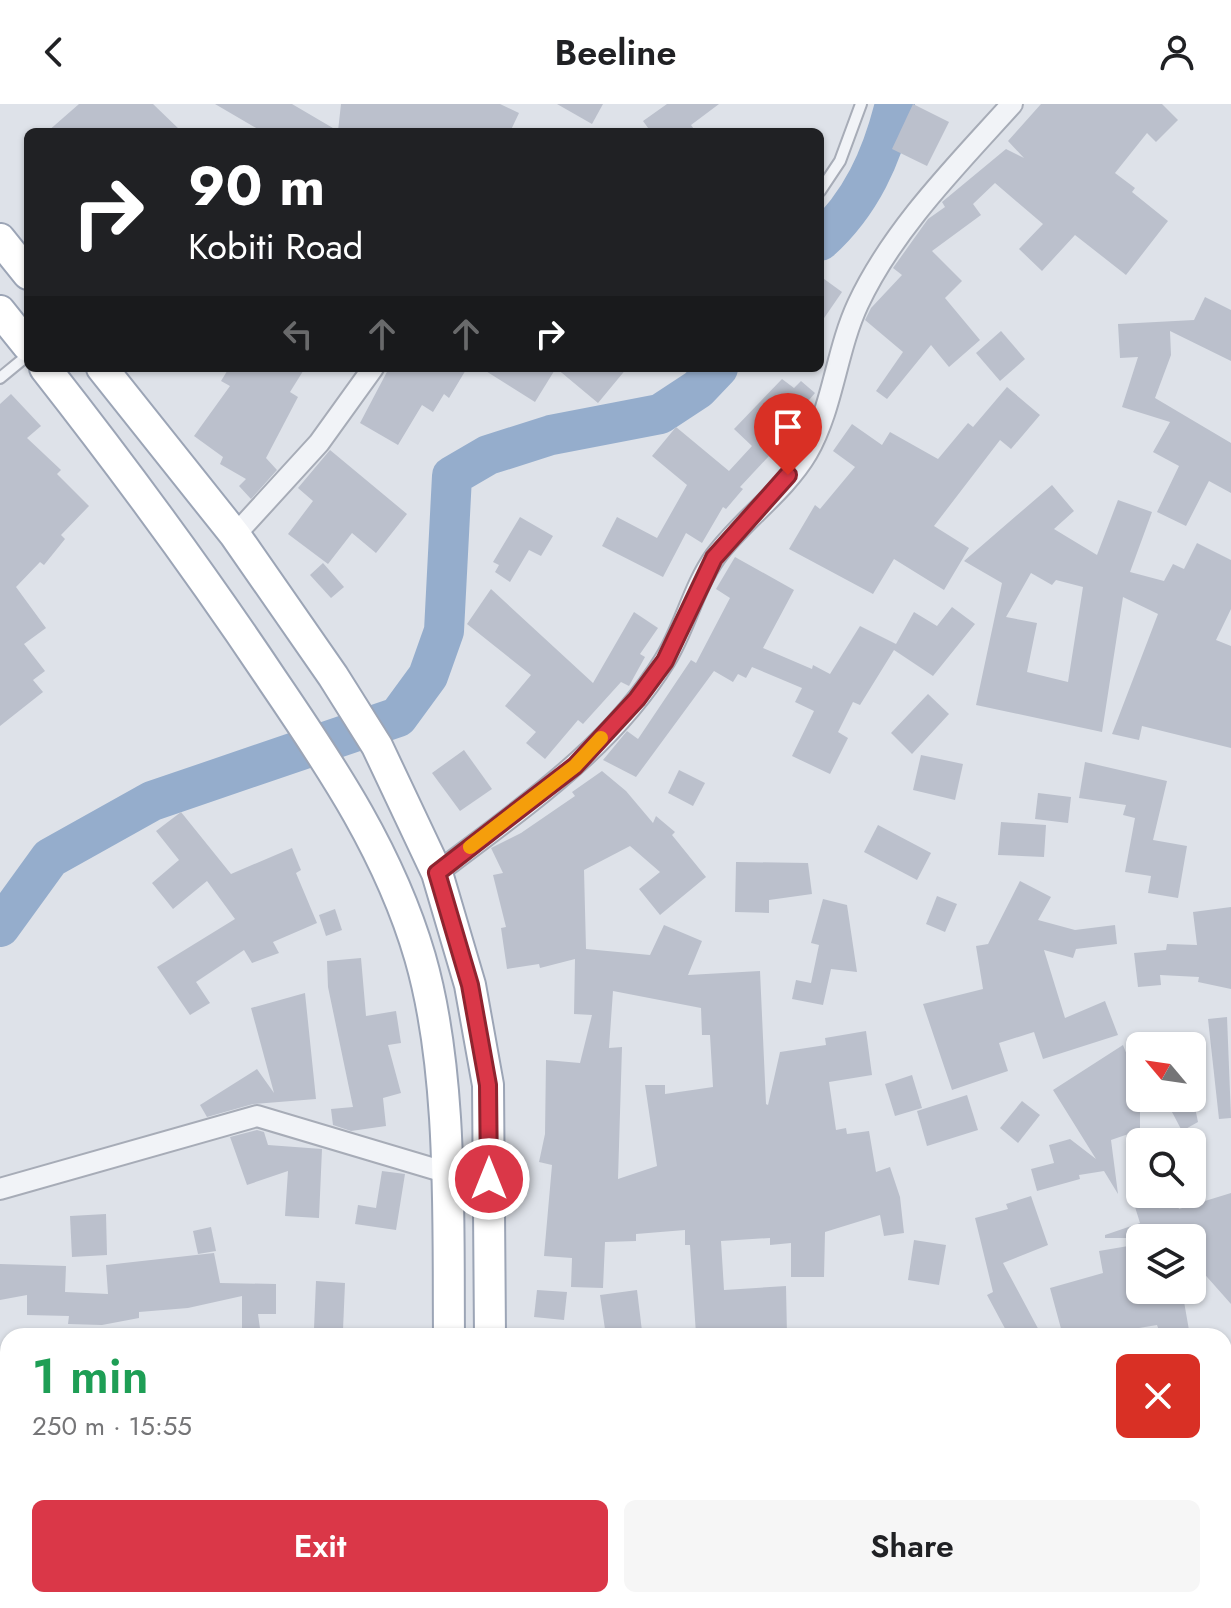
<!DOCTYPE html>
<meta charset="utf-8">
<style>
body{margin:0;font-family:Jost,sans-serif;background:#f6f6f6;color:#202124;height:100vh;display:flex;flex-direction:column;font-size:30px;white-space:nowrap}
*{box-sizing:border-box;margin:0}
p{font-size:26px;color:#757577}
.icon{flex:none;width:44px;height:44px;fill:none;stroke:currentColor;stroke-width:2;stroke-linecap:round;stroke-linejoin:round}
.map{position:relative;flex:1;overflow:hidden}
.panel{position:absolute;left:0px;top:1224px;width:1232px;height:280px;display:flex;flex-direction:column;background:#fff;border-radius:24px 24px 0 0;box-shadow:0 2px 6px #0004}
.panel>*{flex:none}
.hud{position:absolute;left:24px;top:24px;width:800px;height:244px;border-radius:12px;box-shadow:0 2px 6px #0004;background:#202124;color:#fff;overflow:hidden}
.needle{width:52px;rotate:299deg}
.fabs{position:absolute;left:1126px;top:928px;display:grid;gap:16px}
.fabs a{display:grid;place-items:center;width:80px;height:80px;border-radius:12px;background:#fff;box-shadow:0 2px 6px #0004;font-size:40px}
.pin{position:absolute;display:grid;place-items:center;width:68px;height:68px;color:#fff;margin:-82px -34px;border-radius:50% 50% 50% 0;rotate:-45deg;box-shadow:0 0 8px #0007}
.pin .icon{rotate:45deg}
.me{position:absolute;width:88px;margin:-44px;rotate:0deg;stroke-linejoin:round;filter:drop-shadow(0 0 6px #0008)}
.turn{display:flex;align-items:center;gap:28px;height:168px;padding:0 32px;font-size:36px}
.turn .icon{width:104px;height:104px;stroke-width:2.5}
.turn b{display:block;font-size:56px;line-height:68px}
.lanes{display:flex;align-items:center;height:76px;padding:0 32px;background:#0003;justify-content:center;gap:40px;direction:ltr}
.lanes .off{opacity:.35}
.round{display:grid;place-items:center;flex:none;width:84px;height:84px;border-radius:12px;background:#f6f6f6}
.summary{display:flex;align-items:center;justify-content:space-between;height:136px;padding:0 32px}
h1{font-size:48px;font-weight:600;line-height:60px;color:#1e9e55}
.button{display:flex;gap:16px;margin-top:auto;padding:16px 32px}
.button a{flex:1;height:92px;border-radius:12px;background:#da3748;color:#fff;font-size:32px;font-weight:600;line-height:92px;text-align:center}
.button a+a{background:#f6f6f6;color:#202124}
header{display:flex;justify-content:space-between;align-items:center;height:104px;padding:0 32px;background:#fff;font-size:36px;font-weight:600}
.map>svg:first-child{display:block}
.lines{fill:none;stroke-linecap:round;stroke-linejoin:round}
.river{stroke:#95adcc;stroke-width:40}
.building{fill:#bbc0cc;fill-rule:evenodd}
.lane-casing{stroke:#a7acb7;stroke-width:14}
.street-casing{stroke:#a7acb7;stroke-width:24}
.primary-casing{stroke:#9ca5b6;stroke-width:34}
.lane{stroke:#f1f3f7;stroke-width:10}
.street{stroke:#f1f3f7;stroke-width:20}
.primary{stroke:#fff;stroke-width:30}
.route-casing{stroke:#8e242f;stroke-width:20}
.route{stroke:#da3748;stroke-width:14}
.slow{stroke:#f59e0b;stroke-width:14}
</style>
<header><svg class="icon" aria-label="back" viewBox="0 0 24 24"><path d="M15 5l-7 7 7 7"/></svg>Beeline<svg class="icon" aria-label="person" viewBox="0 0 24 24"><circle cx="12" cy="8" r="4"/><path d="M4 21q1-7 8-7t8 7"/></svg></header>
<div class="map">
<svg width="1231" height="1504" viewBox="0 0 1231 1504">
<rect width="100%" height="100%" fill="#dee2e9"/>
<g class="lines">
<g class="river">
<path d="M820,137C861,100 882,53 895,0"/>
<path d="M0,823L50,754L152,697L398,613L428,572L444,527L452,372L488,351L551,331L660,310L698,285L718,264"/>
</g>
</g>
<g class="building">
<path d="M79,0H153L182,28H47Z"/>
<path d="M215,0H292L338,27L341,0H500L519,9L510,28H263Z"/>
<path d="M557,0H603L592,20Z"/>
<path d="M667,0H719L691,21L696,28H651L643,17Z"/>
<path d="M913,0L949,18L927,62L892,45Z"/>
<path d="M1041,0H1162L1178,16L1156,38L1147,29L1115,69L1135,84L1132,88L1168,117L1126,171L1075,131L1042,167L1019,145L1043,120L995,79L973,100L981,111L932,147L962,177L945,194L980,236L949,263L931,241L887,295L876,287L903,248L865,216L871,204L902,171L893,164L928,115L945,103L942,98L1006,45L1024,54L1008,37Z"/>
<path d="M820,172L842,188L820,220Z"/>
<path d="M1205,193L1231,206V257L1170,227L1171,251L1155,294L1231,339V389L1209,377L1186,422L1157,408L1179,362L1153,348L1170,318L1122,303L1138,253L1120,254L1118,220L1194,216Z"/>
<path d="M1001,227L1025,255L1000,277L976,249Z"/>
<path d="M229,264H305L290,288L298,293L266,354L277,366L251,395L239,382L246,375L220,360L223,353L194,332L230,282L221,277Z"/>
<path d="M389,264H467L449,294L444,290L433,308L422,301L398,341L360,319Z"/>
<path d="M481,264H627L598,299L556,264L535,298Z"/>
<path d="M782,275L794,284L801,277L815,289L797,310L806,320L804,326L777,360L769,352L740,383L743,385L726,405L723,403L702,439L686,429L663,473L602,442L617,413L657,434L687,381L652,352L676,323L729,367L752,342L734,325Z"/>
<path d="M1007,283L1040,311L1011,345L1000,336L934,422L969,444L944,486L894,455L873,490L789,445L815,401L820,405L855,363L833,347L852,320L882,341L890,328L938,355L968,319L973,323Z"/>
<path d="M11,290L41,322L27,334L61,366L57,370L89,402L61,431L65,435L44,461L40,458L16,483L46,524L24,540L45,567L33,576L43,588L0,622V300Z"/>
<path d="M330,346L407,410L376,449L352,429L328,460L288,430L313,397L298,384Z"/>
<path d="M1052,381L1074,407L1054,425L1097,451L1118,396L1152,408L1130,468L1164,477L1173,460L1184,465L1197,439L1231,456V505L1216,536L1231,542V644L1142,622L1139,636L1112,630L1158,510L1123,493L1102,628L976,601L1002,479L964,457ZM1031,469L1052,481L1056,476L1083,483L1068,578L1027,568L1037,519L1006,513Z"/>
<path d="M520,413L553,432L541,452L529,446L510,478L495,468L499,461L493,458Z"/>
<path d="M735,453L794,486L763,544L812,565L813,561L830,570L860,522L896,540L914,508L937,522L952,503L975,520L933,572L894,546L860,601L853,598L838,628L848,634L830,670L792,652L814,607L795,598L802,584L752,563L746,574L738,570L733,578L714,567L636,673L603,656L627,627L638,635L691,556L696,559L730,494L716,485Z"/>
<path d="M323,459L344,483L331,494L310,471Z"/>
<path d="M491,485L593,579L634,508L658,524L640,550L645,553L629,582L621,578L583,620L578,616L545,655L526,639L536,628L505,602L531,571L467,520Z"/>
<path d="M928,590L949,610L912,650L891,629Z"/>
<path d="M464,646L492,685L460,707L432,669Z"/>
<path d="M921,651L963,660L955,696L913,686Z"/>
<path d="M1085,658L1167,677L1153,736L1187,742L1178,794L1148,789L1151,772L1125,768L1135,714L1123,711L1126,701L1079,694Z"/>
<path d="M679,666L705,679L693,702L668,689Z"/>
<path d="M602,667L626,687L653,719L656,712L675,728L672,731L706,773L660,811L639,785L660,768L630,742L584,766L586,845L650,851L664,821L702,837L688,871L760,867L766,1000L768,1001L780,948L826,941L825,934L866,927L872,971L829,978L836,1026L846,1024L847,1030L869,1027L876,1068L890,1063L900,1093L904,1129L884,1132L880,1111L825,1128L824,1173H791V1139L770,1141V1134L721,1137L724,1186L786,1182L787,1232L696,1230L690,1141H685V1126L636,1130V1137L605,1138L603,1184L571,1183L572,1154L544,1152L552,1061L539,1058L545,1030L546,956L580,959L592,911L574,910L575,855L540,864L539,860L507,865L501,824L506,823L493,771L503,769L491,744L521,729L575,692L572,688ZM613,887L701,904L702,931H710L713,983L665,990V981H645L657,1062L618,1075L622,943L609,944Z"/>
<path d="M1038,689L1071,693L1068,719L1035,715Z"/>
<path d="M181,708L231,770L292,744L301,766L296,769L317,819L273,838L279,849L252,859L244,846L196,878L210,899L190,911L157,863L235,815L207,777L173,805L152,779L179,756L156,727Z"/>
<path d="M1001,718L1046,721L1044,753L998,751Z"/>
<path d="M878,721L931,749L917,776L864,748Z"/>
<path d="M736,758L808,759L812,790L769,796V809L735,808Z"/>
<path d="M1020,777L1051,793L1038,816L1075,826L1115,821L1117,840L1076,845L1073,854L1044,846L1065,914L1105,897L1118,931L1043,955L1034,928L999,939L1008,967L952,986L923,900L983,885L976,842L988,840Z"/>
<path d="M937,792L957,800L945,828L926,820Z"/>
<path d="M823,795L847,801L857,868L831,865L823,901L792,895L796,876L811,879L819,841L811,839Z"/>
<path d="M1231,803V885L1198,878L1199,873L1160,871L1161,881L1138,883L1134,849L1166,846L1167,840L1197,841L1193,808Z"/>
<path d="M335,805L342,826L326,832L319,811Z"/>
<path d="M361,854L366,912L396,907L401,939L388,941L401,989L383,994L386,1022L351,1027L333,1021L331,1005L353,1003L328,883L327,857Z"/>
<path d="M305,889L316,995L253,1000L207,1013L200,1001L257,965L274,989L251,904Z"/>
<path d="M1227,913L1231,1014L1219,1015L1208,915Z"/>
<path d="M1123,941L1140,984V1026L1111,1036L1118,1090L1104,1067L1079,1071L1080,1075L1037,1087L1031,1065L1054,1059L1049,1041L1070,1035L1096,1055L1053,986Z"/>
<path d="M912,971L922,1004L895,1012L885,980Z"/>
<path d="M967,991L978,1026L927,1042L917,1007Z"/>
<path d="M1175,994H1193L1198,1018L1182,1027L1172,1008Z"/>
<path d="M1022,997L1040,1011L1018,1039L1000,1024Z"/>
<path d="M257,1026L264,1028L268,1041L322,1045L319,1114L285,1112L288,1067L247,1081L230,1033Z"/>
<path d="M382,1067L405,1070L396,1126L355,1120L358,1101L376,1104Z"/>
<path d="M1231,1089V1200L1192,1156V1134H1172L1167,1129L1169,1134H1105V1131L1140,1119L1131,1090H1174L1179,1105Z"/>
<path d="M1031,1092L1048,1141L1003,1159L1042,1232H1009L987,1191L993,1188L975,1114L1008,1105L1006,1100Z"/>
<path d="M106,1110L107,1151L72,1153L70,1112Z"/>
<path d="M211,1123L216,1147L198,1150L193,1127Z"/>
<path d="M914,1136L946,1141L939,1181L908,1176Z"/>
<path d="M1140,1140V1186H1182L1190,1232H1161L1157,1221L1115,1228V1232H1063L1050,1184L1103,1169L1099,1147Z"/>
<path d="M214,1149L220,1179L276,1180V1210H258L261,1232H242V1192L188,1204L139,1208V1214L102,1221L68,1220L69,1212L27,1211V1191L0,1196V1160L66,1162L65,1188L108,1190L106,1161Z"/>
<path d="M316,1177L345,1179L343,1226L314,1225Z"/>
<path d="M537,1186L567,1188L564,1216L534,1213Z"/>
<path d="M637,1186L642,1227L606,1232L600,1191Z"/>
</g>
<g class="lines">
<g class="lane-casing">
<g id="lane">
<path d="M820,87L840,57L861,0"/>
<path d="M0,274L28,251"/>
</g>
</g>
<g class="street-casing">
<g id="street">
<path d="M235,431L319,339L373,264"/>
<path d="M437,769C519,706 610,646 665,556C685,524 693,484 715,453C742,416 784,388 807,349C833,304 836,247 858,200C893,125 957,61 1012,0"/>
<path d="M0,1085L257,1012L448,1069"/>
</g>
</g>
<g class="primary-casing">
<g id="primary">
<path d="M0,135L28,170"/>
<path d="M0,207L28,242"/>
<path d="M45,264C125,366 201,469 273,577C333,665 390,750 420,853C453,967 448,1114 449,1232"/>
<path d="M102,264L235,431L333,572L377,642L437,769L470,881L488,981L490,1232"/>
<path d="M462,1496L464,1504"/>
<path d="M503,1496L505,1504"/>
</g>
</g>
<use href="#lane" class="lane"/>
<use href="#street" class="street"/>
<use href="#primary" class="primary"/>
</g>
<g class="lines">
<g class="route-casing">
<path id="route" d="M489,1075L488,981L470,881L437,769L575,662L637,595L665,557L714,454L788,371"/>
</g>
<use href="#route" class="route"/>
<path class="slow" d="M470,743L575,662L601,634"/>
</g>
</svg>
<div class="fabs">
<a><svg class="needle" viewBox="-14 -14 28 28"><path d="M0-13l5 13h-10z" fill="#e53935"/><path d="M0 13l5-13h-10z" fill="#757577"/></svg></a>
<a><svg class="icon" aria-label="search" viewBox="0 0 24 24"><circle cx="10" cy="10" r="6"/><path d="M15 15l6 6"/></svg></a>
<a><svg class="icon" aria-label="layers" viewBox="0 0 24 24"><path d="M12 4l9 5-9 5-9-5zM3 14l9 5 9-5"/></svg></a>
</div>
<div class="pin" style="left:788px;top:371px;background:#d93025"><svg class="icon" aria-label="arrive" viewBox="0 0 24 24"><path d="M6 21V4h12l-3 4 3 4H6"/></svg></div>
<svg class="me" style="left:489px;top:1075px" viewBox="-20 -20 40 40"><circle r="17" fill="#da3748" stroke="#fff" stroke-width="3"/><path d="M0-11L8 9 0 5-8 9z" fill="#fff"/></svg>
<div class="hud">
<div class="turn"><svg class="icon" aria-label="right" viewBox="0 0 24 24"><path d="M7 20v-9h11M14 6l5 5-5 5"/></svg><div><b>90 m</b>Kobiti Road</div></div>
<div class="lanes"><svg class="icon off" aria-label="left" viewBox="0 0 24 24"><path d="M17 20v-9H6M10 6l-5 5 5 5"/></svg><svg class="icon off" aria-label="ahead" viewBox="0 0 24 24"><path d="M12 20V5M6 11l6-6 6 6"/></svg><svg class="icon off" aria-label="ahead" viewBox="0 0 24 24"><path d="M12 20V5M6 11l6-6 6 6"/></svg><svg class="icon" aria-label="right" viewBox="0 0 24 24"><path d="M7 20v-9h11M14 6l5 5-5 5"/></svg></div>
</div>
<section class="panel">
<div class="summary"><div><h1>1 min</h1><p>250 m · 15:55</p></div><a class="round" style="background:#d93025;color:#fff"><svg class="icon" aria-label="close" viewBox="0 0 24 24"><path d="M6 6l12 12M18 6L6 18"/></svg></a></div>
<div class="button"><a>Exit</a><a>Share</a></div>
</section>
</div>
